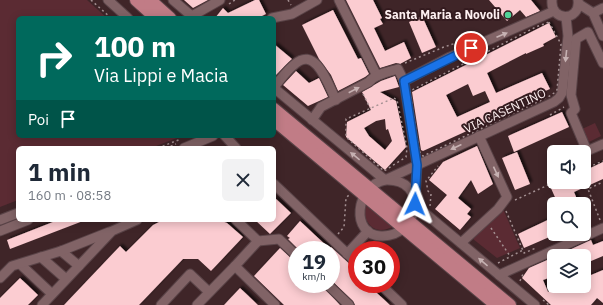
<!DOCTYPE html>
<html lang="it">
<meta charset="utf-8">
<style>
body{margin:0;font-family:"IBM Plex Sans",sans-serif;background:#f2f2f3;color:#1f2937;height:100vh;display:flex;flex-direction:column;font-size:15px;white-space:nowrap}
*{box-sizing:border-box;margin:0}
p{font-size:13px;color:#747a83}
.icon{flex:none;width:22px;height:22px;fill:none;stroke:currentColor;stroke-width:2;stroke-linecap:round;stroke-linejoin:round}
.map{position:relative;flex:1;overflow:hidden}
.drawer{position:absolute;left:16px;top:146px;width:260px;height:76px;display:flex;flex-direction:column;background:#fff;border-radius:6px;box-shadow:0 2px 10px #0003}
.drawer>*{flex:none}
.guide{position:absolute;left:16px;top:16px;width:260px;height:122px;border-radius:6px;box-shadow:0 2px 10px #0003;background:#00695c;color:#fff;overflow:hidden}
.buttons{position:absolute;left:547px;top:145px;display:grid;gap:8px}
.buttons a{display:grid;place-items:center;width:44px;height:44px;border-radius:6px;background:#fff;box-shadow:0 2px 10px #0003;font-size:20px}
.speed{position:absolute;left:288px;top:241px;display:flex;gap:8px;font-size:20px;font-weight:700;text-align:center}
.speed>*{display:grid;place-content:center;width:52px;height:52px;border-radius:50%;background:#fff;box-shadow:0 2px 10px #0003;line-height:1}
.speed small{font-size:10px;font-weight:400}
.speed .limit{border:6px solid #d22;background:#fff;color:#111}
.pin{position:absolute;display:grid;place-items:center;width:34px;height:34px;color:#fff;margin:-17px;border:2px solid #fff;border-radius:50%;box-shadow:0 1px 4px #0007}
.me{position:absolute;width:44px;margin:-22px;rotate:2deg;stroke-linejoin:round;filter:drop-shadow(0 0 3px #0008)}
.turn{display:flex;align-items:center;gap:14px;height:84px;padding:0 12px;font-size:18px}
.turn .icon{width:52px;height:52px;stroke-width:2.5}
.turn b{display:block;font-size:28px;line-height:34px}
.then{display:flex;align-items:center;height:38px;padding:0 12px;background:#0003;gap:8px;font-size:15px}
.round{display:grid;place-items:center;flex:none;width:42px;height:42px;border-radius:6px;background:#f2f2f3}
.summary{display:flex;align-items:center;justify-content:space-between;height:68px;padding:0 12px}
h1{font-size:24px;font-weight:800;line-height:30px}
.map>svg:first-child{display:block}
.green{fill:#5b2b33}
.building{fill:#fbccd1;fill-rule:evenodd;filter:url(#shadow)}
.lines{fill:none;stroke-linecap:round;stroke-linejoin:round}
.minor-casing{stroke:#594347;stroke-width:11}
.major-casing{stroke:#594347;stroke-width:14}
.path{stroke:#a49092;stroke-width:1.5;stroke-dasharray:2 3;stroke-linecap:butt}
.minor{stroke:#816366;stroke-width:9}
.major{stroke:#c17c86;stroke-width:12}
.oneway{fill:#c6b1b2}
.route-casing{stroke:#114b97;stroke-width:10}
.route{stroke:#1a73e8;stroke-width:7}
.poi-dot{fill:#50d398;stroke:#341b1f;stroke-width:1.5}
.labels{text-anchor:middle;stroke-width:4;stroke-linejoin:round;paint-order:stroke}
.poi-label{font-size:12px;font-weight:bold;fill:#fef0f1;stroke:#341b1f;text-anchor:end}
.street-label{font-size:12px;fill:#fef0f1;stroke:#341b1f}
</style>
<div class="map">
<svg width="603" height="305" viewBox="0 0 603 305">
<defs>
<filter id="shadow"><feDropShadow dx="2.5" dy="-2.5" stdDeviation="1" flood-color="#0009"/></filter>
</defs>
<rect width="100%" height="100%" fill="#3f2528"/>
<g class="green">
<path d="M0,0H87L107,18H18V136H182L151,148H18V200L0,207Z"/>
<path d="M595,123L601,136L587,143L580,130Z"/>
<path d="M366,203L395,226C384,231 374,233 367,221C365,219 364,216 364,212C364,210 366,206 366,203Z"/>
<path d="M503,209L520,248L497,258L473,239Z"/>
</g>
<g class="building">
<path d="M184,0H208L193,8Z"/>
<path d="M255,0H259L266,14L258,18H215L223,8L228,13Z"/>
<path d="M346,0H373L382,18L380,19L383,24L374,28L385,51L404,42L411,58L400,64L396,63L380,68Z"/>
<path d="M489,0H531L540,11L526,17L520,10L507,21Z"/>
<path d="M333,10L358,59L361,58L369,74L365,77L338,91L331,75L319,59L302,25Z"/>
<path d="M422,16L436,47L422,53L409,22Z"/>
<path d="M549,23L556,37L543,44L544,46L526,54V53L487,73L496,93L542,73L550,89L491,114L493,119L423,151L421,150L412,92ZM468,84L473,96L485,91L490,102L457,117L446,95Z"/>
<path d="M274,44L292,59L275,76H274Z"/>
<path d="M296,71L309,83L319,78L328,97L308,106L283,85Z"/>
<path d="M395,76L399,87L380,92L396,101L406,147L385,170L346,137L347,122L371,110L362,92L381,81ZM385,119L386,130L388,129L392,141L385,150L369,136L364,128L376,121Z"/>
<path d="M562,112L569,127L514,152L508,136Z"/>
<path d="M477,146L493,184L478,194L471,180L458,198L471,209L467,214L471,217L460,230L435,209L447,195L429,180L443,162Z"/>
<path d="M517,152L530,184L515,190L502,158Z"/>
<path d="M603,162V179L574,192L579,204H558L550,186L559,182H584V171Z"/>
<path d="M274,197L291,213L270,234L255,220H274Z"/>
<path d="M554,217V235L524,248L518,234Z"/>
<path d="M58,220L83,221L10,249L7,240Z"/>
<path d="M163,220H219L227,223L243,237L211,271L198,259H183L139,305H64L120,246L126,252L153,225Z"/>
<path d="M300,221L331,250H299L288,239L290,238L287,236Z"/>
<path d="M591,240L593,245L603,241V256L584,264V256H556Z"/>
<path d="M331,247L354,268L352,270L357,275V284H367L390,305H355L353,301L331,280Z"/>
<path d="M280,248L293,260L297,262V284H320L340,305H284L254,276Z"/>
<path d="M554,257V276L543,280L548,292L563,286H584V278L603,270V303L597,298L591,305H551L522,278L529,268Z"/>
<path d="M20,278L38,295L28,305H0V298Z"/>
<path d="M240,288L258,305H224Z"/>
</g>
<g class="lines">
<g class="minor-casing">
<g id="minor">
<path d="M108,0L128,18"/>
<path d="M173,0L194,18"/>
<path d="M339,0L377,76"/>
<path d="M552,0C550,22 581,22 578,0"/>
<path d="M579,4L593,13L603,36"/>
<path d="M593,13L603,8"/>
<path d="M192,16L220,0"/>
<path d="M272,18L292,14L317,0"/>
<path d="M603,63L588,32L576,39L571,95L575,109L571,113L587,151L603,144"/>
<path d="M404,81L450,57L554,11"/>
<path d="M274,87C281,79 287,70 295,64C316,45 329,87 336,100"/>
<path d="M274,88L385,180L554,102L559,98L562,93L568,36L566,17"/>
<path d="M312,120L321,107L369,82C375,74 388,72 398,69L404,81L417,165L415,204L420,209L535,305"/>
<path d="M225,136L236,148"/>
<path d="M184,148L213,136"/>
<path d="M385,180C431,178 418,238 381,236C350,235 355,186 385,180Z"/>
<path d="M274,184L357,263"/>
<path d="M0,220L18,213"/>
<path d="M236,220L258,241L279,239L297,256"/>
<path d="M0,231L28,220"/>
<path d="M258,241L235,266L275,305"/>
<path d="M461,243L498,209L507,197L479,136"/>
<path d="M61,251L79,266"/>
<path d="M347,254L368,231"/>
<path d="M41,257L66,279"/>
<path d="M20,264L52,294"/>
<path d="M499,275L603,228"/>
<path d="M0,278L12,266L61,251L109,232"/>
<path d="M327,284L349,305"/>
<path d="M380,284L402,305"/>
<path d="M42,305L112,231L137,220"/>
<path d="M161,305L190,274L209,292"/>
<path d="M197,305L235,266"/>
</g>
</g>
<g class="major-casing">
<g id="major">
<path d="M136,0L156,18"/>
<path d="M150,0L170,18"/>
<path d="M274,109L510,305"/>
<path d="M274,120L496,305"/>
</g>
</g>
<g class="path">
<path d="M91,0L111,18"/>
<path d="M288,0L291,5"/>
<path d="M229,4L235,0"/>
<path d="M549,22L561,44L557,90L554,93L548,97L423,156L419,151L410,93L412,90L536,27Z"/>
<path d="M405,63L444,47L465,40"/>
<path d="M363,94L370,108"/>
<path d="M394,98L397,100L407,148L406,157L384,171L346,137V119Z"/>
<path d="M550,115L564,107"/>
<path d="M158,148L181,139"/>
<path d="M166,148L176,144"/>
<path d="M587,160L590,168"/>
<path d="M584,169L603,161"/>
<path d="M515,200L555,182"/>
<path d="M430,206L431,194L428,191L426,181L438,166"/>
<path d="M506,211L524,253L536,248"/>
<path d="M600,220L588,189L603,182"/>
<path d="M491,228L510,256"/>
<path d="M338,234L344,227L346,198L349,195"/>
<path d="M498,263L523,250"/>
<path d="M520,281L523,274"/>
<path d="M543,300L549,305"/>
</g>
<use href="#minor" class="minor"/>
<use href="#major" class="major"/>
</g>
<defs><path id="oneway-solid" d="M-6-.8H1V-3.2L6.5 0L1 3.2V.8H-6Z"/></defs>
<g class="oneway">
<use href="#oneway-solid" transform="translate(502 35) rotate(-23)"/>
<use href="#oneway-solid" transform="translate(566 56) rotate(96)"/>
<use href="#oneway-solid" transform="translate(354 90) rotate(-27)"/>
<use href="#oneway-solid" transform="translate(456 147) rotate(155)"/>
<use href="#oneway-solid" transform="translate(355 156) rotate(-141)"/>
<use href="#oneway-solid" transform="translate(496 172) rotate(65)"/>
<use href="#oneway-solid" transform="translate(483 262) rotate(-140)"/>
</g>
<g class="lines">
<g class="route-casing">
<path id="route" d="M415,204L417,165L404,81L471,48"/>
</g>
<use href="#route" class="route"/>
</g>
<circle class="poi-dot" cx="508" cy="15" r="4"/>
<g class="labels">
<g class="poi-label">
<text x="500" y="19">Santa Maria a Novoli</text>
</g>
<g class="street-label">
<text transform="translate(505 111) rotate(-25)" y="4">VIA CASENTINO</text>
</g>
</g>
</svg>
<div class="buttons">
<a><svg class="icon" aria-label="sound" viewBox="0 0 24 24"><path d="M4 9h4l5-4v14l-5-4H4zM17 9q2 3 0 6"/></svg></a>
<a><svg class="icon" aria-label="search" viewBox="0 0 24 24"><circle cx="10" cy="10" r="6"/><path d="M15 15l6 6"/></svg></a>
<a><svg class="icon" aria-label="layers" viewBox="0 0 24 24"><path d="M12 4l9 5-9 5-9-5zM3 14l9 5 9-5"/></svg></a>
</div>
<div class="speed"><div>19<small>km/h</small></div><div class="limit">30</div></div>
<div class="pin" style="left:471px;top:48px;background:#d93025"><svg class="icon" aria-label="arrive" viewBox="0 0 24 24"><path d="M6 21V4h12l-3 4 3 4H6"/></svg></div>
<svg class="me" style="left:415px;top:204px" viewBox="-20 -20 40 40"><path d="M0-17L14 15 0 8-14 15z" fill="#1a73e8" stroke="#fff" stroke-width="4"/></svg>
<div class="guide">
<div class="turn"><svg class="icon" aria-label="right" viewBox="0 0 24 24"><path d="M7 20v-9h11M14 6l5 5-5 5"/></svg><div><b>100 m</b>Via Lippi e Macia</div></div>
<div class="then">Poi<svg class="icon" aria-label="arrive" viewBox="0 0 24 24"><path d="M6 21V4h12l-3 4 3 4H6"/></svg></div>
</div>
<section class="drawer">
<div class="summary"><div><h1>1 min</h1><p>160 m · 08:58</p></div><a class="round"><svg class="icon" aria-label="close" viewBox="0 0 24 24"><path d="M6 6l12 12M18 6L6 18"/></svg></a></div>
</section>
</div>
